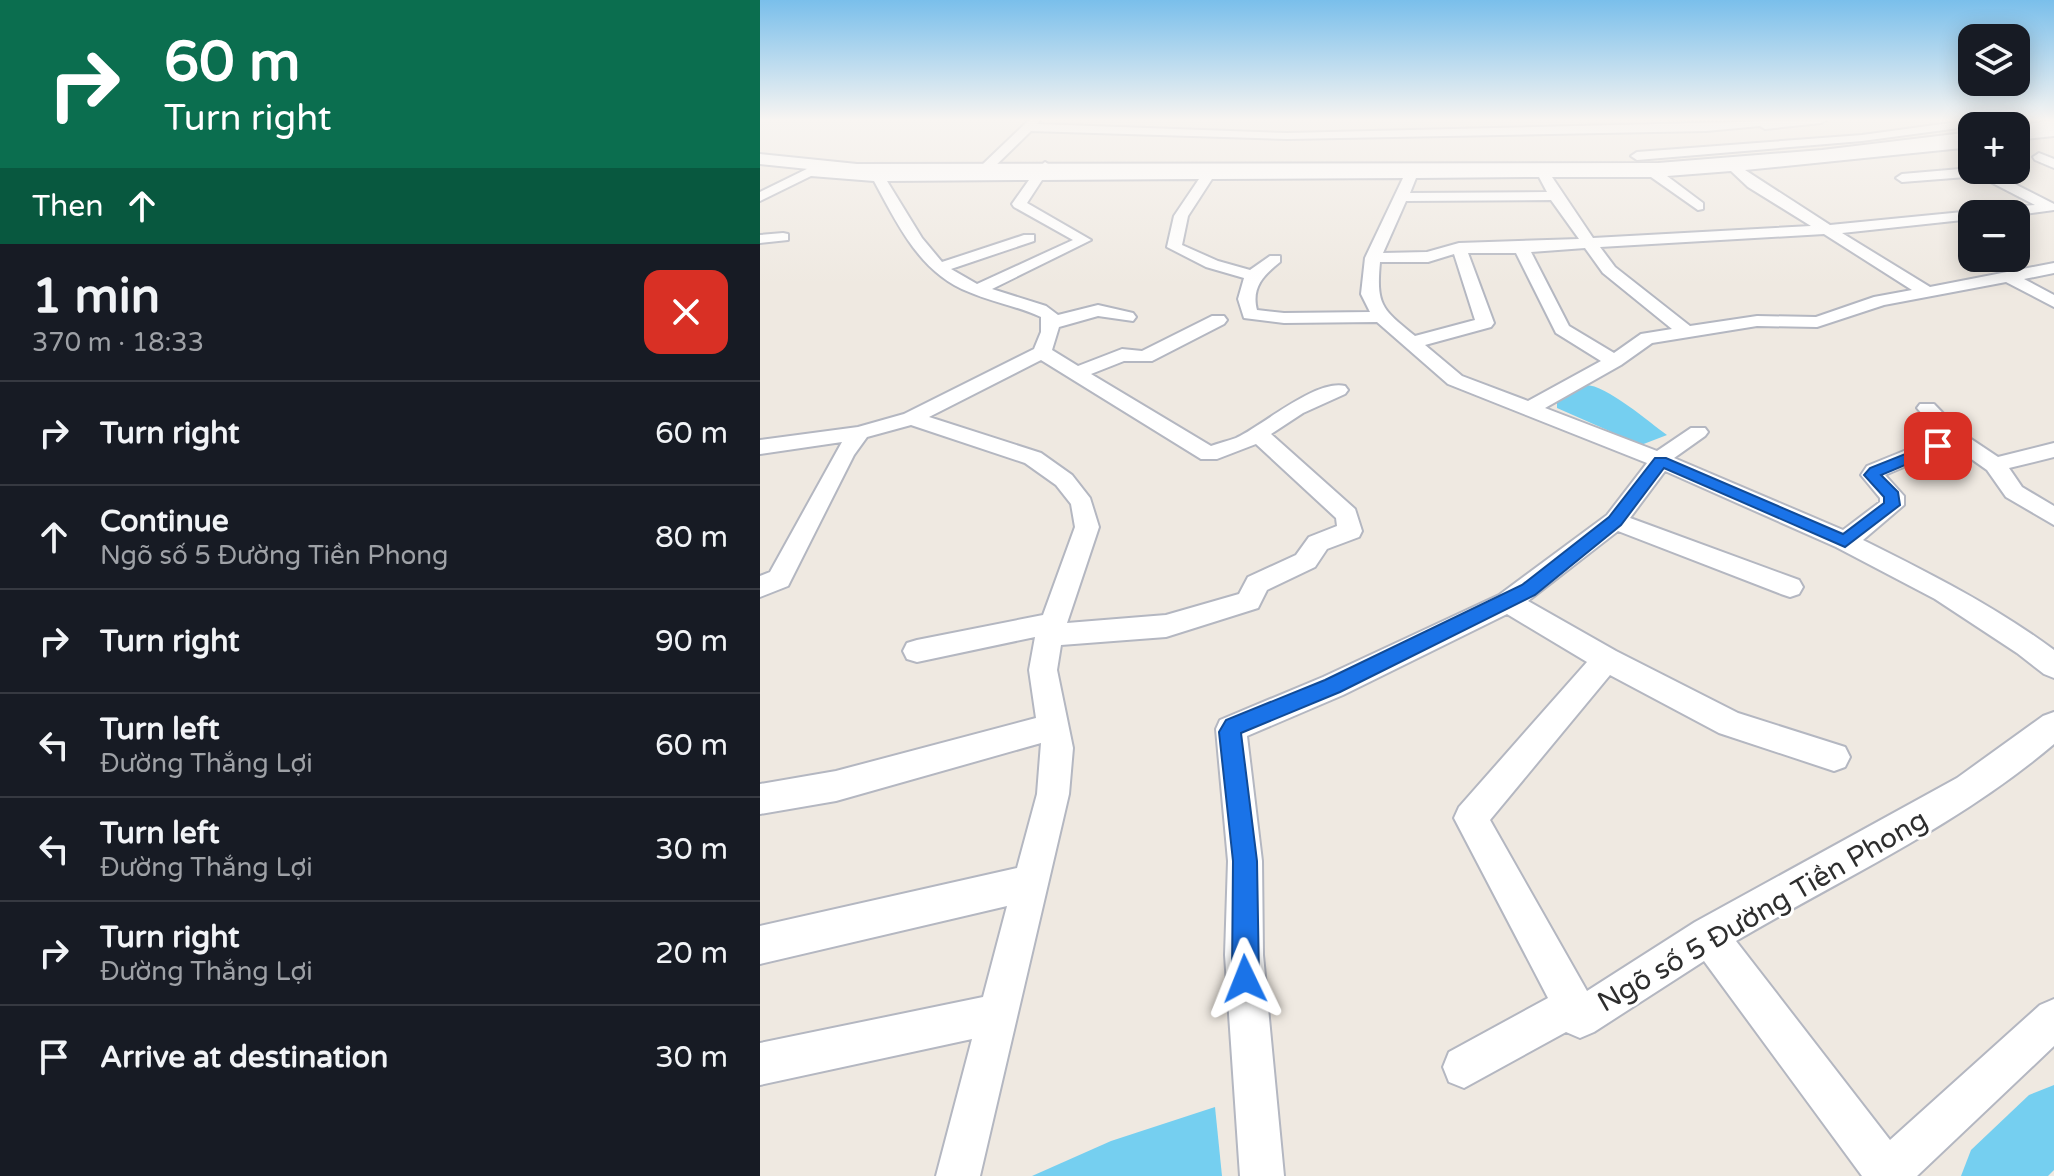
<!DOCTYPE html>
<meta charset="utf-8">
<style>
body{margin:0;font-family:"Varela Round",sans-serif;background:#20242c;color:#f1f3f6;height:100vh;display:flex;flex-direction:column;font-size:30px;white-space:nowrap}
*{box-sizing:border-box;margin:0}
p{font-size:26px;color:#9ea1a6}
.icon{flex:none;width:44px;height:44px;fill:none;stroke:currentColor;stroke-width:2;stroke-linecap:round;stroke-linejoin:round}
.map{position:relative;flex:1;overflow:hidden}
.sheet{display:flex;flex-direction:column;background:#171b24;width:760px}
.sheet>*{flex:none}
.hud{background:#0b6e4f;color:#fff;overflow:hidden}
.tools{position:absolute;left:1198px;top:24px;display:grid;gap:16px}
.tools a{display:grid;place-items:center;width:72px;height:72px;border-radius:16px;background:#171b24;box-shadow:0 4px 20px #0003;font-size:40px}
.pin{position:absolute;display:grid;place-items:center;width:68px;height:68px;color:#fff;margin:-34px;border-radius:16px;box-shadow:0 4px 12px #0006}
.me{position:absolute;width:88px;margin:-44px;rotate:358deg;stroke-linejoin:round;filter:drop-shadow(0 0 6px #0008)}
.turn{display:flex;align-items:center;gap:28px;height:168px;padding:0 32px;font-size:36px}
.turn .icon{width:104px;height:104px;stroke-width:2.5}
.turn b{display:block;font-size:56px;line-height:68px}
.then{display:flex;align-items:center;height:76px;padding:0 32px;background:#0003;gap:16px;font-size:30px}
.round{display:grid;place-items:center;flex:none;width:84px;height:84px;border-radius:16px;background:#20242c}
.summary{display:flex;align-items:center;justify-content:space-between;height:136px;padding:0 32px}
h1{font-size:48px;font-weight:800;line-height:60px}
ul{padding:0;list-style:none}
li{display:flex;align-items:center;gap:24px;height:104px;padding:0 32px;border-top:2px solid #363941}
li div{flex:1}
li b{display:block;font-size:30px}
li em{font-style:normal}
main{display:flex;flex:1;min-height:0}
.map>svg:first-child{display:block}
.water{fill:#75cff0}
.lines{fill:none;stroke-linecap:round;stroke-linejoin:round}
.river{fill:#75cff0;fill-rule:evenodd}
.street-casing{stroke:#b4b7c1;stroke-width:4}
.secondary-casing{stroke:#b4b7c1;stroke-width:4}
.street{fill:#fff;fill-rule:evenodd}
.secondary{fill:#fff;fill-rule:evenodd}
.route{fill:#1a73e8;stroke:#114b97;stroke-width:2}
.labels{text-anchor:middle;stroke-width:6;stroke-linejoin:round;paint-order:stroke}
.near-street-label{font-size:28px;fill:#2e2e2e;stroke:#fff}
</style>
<main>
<section class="sheet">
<div class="hud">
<div class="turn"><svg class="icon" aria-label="right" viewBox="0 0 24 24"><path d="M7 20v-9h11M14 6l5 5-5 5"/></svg><div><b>60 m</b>Turn right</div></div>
<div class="then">Then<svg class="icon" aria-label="ahead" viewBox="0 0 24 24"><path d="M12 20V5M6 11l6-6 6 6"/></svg></div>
</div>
<div class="summary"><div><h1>1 min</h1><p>370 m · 18:33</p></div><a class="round" style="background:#d93025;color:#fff"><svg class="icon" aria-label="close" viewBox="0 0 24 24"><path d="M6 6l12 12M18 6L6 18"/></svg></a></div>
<ul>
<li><svg class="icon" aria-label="right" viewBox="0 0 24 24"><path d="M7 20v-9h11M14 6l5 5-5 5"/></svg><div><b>Turn right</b></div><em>60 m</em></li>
<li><svg class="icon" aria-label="ahead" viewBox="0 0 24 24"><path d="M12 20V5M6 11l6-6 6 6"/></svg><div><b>Continue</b><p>Ngõ số 5 Đường Tiền Phong</p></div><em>80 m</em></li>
<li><svg class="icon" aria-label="right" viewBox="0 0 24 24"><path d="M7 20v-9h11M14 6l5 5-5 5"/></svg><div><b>Turn right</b></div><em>90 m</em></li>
<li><svg class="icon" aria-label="left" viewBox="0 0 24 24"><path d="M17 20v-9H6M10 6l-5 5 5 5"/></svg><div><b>Turn left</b><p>Đường Thắng Lợi</p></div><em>60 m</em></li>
<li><svg class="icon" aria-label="left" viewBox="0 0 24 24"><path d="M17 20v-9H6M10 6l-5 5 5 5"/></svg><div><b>Turn left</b><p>Đường Thắng Lợi</p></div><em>30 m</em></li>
<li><svg class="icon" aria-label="right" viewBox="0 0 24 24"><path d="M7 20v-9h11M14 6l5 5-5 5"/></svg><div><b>Turn right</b><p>Đường Thắng Lợi</p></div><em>20 m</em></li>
<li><svg class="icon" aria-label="arrive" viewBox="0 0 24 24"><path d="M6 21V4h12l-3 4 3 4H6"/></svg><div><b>Arrive at destination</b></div><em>30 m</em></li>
</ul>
</section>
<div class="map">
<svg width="1294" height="1176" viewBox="0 0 1294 1176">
<rect width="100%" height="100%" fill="#efe9e1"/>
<g class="water">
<path d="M825,385C845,384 889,422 907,435L881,445L797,408V402Z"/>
<path d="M455,1107L462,1176H272L351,1141Z"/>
</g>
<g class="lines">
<path class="river" d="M1294,1085V1170L1288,1176H1201L1211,1150L1269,1095Z"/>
<g class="street-casing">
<g id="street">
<path d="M269,120H280L277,124L527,133L1066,120L1061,123L1005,129L1000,126L946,131L527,139L271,131L231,170H223V164Z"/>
<path d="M1212,120H1241L1236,123L1102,141L877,160L871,156L877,152L1102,135Z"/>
<path d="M1294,130V136L1256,140V134Z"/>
<path d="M1212,139V147L985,170L1070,225L1275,205L1219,176L1142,182L1136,178L1142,174L1212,168L1227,170L1294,204V210L1256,215L1212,214V219L1082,233L1170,287L1294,263V273L1264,279L1294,295V307L1246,282L1124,305L1057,327L997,326L892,343L861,365L785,408L897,451L931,428H945L948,432L945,436L914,458L1083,530L1120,502V498L1101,475L1107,466L1181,436L1157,408L1160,404H1174L1202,433L1238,457L1294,443V457L1249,468L1262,487L1294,506V525L1246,497L1227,470L1193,446L1125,475L1144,496V505L1103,540C1169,573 1235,606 1294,650V678L1284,674L1257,653L1175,599L1076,547L905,471L870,518L1039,580L1043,587L1039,594L1030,597L1021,594L858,531L768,601L856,651L978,713L1085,747L1090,757L1085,767L1074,771L959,733L850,675L730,820L827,991L935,922L1197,778L1283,716L1294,712V744C1199,825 1083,878 976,941L1130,1140L1280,1005L1294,999V1046L1157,1176H1102L944,961L834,1032L820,1038L806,1032L704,1088L689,1082L683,1067L689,1052L788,998L694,818L699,807L827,662L747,614L583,695L487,736L502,861L503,955L524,1176H480L465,955L468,861L456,729L460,720L563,677L739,595L847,515L887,463L688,384L617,322L524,323L484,318L478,299L484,278L446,267L407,247L414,216L439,179L282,180L267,203L331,240L232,289L286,306L298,315L338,305L373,313L376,317L373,321L338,316L299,327L292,350L318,366L362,349L382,351L452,316H464L467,320L464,324L392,361H364L331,374L451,446C459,443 468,441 476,438C502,426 556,379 585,386L588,390L585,394L543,413L511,434L595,509L602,531L599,537L567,549L555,567L507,590L498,608L406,637L301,645L297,670L313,748L309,794L220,1176H176L212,1039L0,1085V1043L223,997L247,906L0,964V926L257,868L277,794L281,743L76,801L0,814V784L76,771L276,718L269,670L275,637L157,662L147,659L143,651L147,643L157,640L283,615L315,527L311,504L296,485L265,463L151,425L107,437L94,455L28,586L0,597V576L10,572L82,442L0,454V440L98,427L144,414L274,349L281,332V317C257,306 232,302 209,292C160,273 138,225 114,181L51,176L0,201V192L61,162L67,166L64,169L118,173L274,172L285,162L291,166L287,172H445L453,165L457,166L458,171L647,170L654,165L660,170H775L781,165L788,170L900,169L964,164L969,159L977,163ZM971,171L988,187L1051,226L833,238L792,177H891L938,210L943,209V203L907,176ZM779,177L787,192L650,193L656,178ZM643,178L605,258L601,294L610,312L524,313L497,310C491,287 504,275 520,262V256H510L490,270L458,261L422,245L428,216L452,179ZM269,180L252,204L254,207L313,240L217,284L191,269L274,241V235H264L182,262L162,238L127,181ZM791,200L819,239L699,243L667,252L623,253L646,201ZM1064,234L1152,290L1114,297L1056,317L997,316L930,326L855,267L840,247ZM825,248L843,273L912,329L881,334L854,353L809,326L771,252ZM708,253H756L796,333L841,361L768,401L702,376L665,345L731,327L734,323ZM694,254L715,320L655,336C622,309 616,306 620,262H668ZM281,360L441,459H457L496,444L576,518L577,526L549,537L536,555L488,577L479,594L406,615L307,623L339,527L330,498L312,475L281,453L169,417Z"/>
<path d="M1279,153L1294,159V168L1275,160L1273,157Z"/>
<path d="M23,233L28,234V240L0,243V235Z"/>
</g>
</g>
<g class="secondary-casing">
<g id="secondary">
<path d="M1294,120V130L1256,136V126Z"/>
<path d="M1212,132V142L1062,160L898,173L97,174L0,164V154L97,164L898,163L1062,150Z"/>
</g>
</g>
<use href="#street" class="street"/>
<use href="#secondary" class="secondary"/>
</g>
<linearGradient id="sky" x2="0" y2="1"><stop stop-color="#7abfeb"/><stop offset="0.42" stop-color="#f8f5f2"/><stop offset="1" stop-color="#f8f5f2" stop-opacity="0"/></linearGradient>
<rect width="1294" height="285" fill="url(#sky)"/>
<path class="route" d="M1178,441L1183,442V449L1121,475L1138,492L1140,505L1085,547L904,468L861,525L775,595L580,692L481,733L497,861L499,979L495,988L485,992L476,988L472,979L473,861L459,732L466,720L565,680L762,585L849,517L895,458H906L1083,534L1124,503V497L1104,475L1110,468Z"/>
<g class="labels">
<g class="near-street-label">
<text transform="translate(1002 910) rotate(-30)" y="10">Ngõ số 5 Đường Tiền Phong</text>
</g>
</g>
</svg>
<div class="tools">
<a><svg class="icon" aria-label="layers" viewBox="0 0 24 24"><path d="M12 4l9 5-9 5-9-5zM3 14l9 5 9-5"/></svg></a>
<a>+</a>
<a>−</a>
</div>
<div class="pin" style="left:1178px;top:446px;background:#d93025"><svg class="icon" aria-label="arrive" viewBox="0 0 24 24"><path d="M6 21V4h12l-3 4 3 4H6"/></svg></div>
<svg class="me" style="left:485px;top:979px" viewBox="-20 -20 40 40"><path d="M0-17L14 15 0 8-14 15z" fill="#1a73e8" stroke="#fff" stroke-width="4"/></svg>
</div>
</main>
